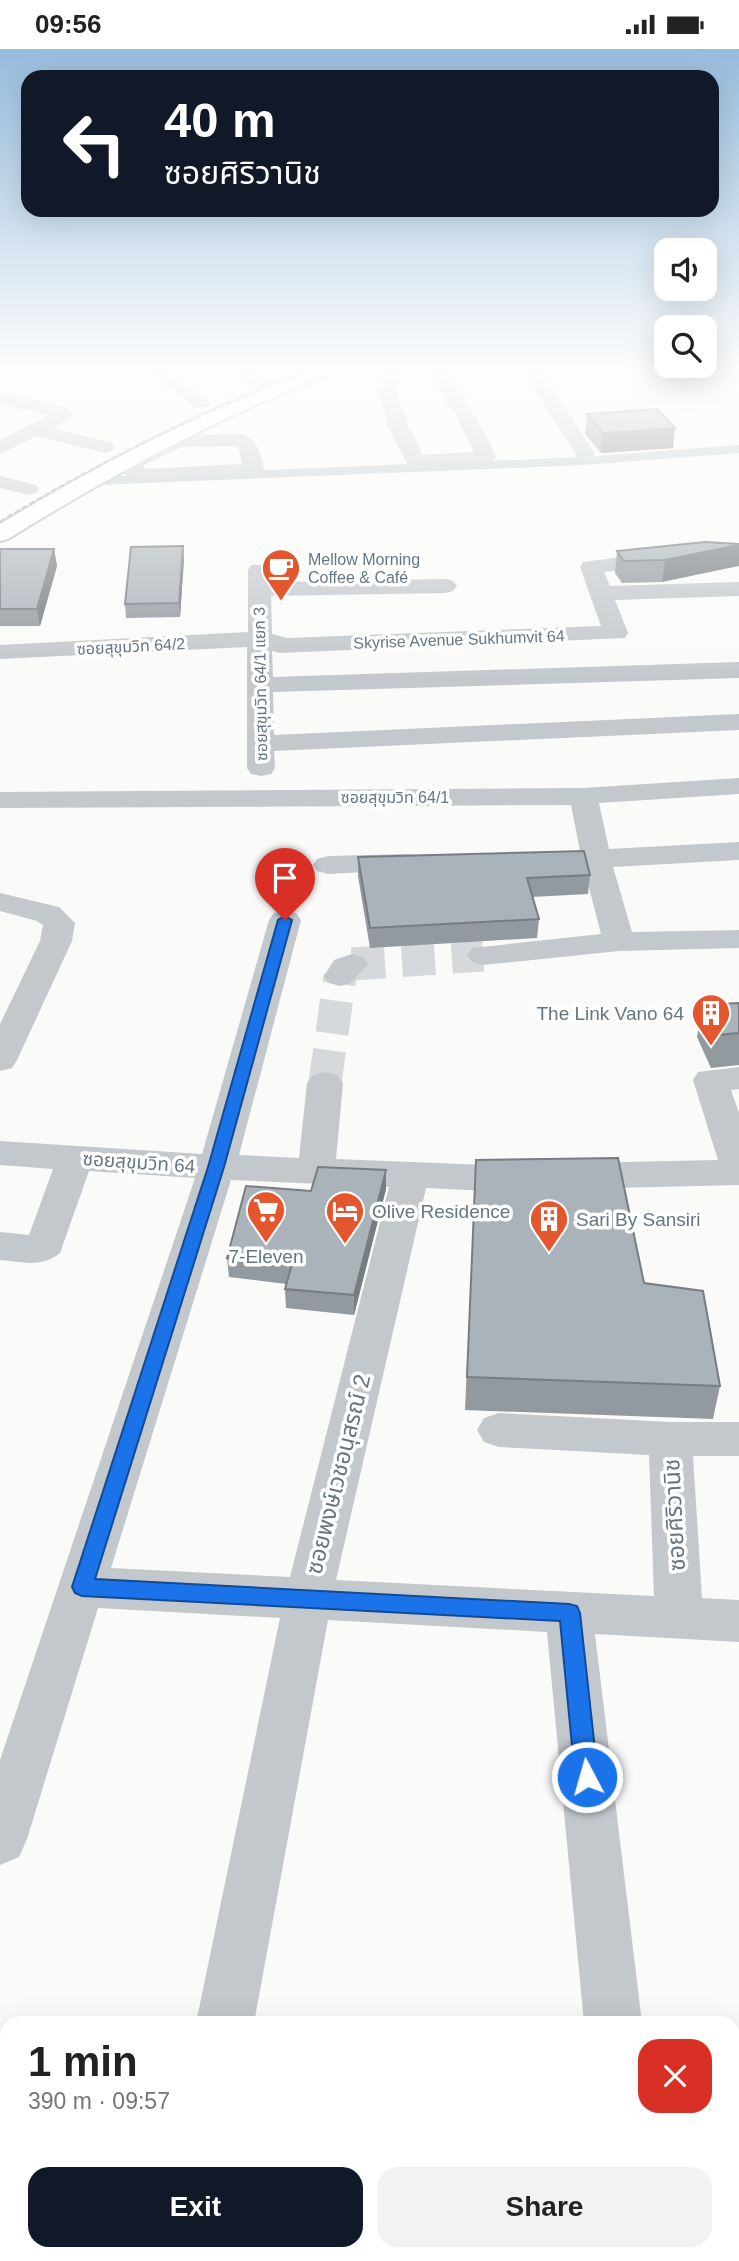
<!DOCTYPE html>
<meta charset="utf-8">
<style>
body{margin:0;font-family:Arial,"Noto Sans Thai",sans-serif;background:#f2f2f2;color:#222;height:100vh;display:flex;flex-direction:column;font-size:26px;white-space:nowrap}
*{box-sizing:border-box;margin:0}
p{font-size:23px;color:#767676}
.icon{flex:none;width:38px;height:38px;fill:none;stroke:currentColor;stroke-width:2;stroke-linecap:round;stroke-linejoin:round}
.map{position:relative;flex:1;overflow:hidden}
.details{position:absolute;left:0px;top:1967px;width:740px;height:245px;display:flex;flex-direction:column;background:#fff;border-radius:21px 21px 0 0;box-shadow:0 7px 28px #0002}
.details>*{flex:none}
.banner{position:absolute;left:21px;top:21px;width:698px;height:147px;border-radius:21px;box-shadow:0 7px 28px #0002;background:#111827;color:#fff;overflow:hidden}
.controls{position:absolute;left:654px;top:189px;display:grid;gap:14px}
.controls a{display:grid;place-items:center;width:63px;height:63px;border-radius:14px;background:#fff;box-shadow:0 7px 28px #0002;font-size:35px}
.pin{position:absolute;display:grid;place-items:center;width:60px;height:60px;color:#fff;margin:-72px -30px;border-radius:50% 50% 50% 0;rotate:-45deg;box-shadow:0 0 7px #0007}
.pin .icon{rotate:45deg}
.me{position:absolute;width:77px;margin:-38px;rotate:354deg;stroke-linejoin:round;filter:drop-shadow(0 0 5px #0008)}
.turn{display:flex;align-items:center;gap:24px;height:147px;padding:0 28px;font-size:32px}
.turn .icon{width:91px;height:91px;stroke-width:2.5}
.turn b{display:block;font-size:49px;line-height:60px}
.round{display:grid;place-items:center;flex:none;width:74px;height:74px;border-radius:21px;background:#f2f2f2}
.summary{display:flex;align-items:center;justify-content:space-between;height:119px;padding:0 28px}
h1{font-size:42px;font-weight:700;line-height:52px}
.button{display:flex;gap:14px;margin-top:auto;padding:14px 28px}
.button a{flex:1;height:80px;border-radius:21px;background:#111827;color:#fff;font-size:28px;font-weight:700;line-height:80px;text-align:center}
.button a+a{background:#f2f2f2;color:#222}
.status{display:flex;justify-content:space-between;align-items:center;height:49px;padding:0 35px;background:#fff;direction:ltr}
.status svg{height:19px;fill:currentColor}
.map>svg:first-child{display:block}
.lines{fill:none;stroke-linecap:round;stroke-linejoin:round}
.canal{fill:#bbc7cb;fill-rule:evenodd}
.minor-tunnel{stroke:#d5d9db;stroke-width:33;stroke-dasharray:33 17;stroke-linecap:butt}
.major-casing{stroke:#b5babe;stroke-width:4}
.minor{fill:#c3c8cc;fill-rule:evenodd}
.major{fill:#fff;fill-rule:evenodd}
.rail{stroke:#a2aab0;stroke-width:2.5;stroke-dasharray:6 2.5;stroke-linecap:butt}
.wall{fill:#929a9f}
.shaded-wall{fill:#777d82}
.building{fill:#aab3b9;stroke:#777d82;stroke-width:2}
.route{fill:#1a73e8;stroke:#114b97;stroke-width:2}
.labels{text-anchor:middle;stroke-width:7;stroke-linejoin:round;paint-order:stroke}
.far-poi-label{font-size:16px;fill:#657683;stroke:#fff;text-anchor:start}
.far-street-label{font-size:16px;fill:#657683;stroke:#fff}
.poi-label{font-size:19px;fill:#657683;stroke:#fff;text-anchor:start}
.street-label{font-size:19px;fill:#657683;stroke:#fff}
.near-street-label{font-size:23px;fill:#657683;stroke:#fff}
</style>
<div class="status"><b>09:56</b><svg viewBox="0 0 49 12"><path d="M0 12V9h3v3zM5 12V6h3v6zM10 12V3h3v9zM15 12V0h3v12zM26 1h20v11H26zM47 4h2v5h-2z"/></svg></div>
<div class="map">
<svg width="739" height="2212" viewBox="0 0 739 2212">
<rect width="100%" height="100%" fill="#fafaf8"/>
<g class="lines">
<path class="canal" d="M739,396V404L584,416L98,436L91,432L98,428L584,408Z"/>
<g class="minor-tunnel">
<path d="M352,915L483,906"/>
<path d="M325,1034L340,927"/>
</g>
<g class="major-casing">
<path id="major" d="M306,321H331L329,325C216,370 111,426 8,490L0,492V475C98,416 199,363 306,321Z"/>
</g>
<g class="minor">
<path d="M147,321H167L210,354L208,358H194Z"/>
<path d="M233,321H252L263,332L260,336H248Z"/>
<path d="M379,321H397L401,334L394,340L407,369V378L413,384L422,406L474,403L454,362L446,354L431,321H449C463,351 483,377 496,408L493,412L415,418L408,416L385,372L387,369L375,338L382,332Z"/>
<path d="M522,321H540L595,405L592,409H578Z"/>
<path d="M739,322V332L727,333L718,328L721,324Z"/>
<path d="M0,343L68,359L74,366L53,379L112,394L115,398L112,402L105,404L37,387L0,405V391L49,366L0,355Z"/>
<path d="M241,385C259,390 260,404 264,420L261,424L145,432L127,428L124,424L127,410L179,386ZM238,397L242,415L144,420V416L182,398Z"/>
<path d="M0,427L36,436L39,440L36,444L29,446L0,439Z"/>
<path d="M702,498L739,500V514L702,512L604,523L610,537L739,533V547L615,551L628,584L625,589L280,604L272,602L273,628L739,613V629L273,643L274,686L739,665V681L274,702L275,719L271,725L261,727L251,725L247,719V598L0,610V596L248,583V521L251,516H267L270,521L271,533L445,530L453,532L457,537L453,542L445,544L271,547L272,585L287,589L601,577L580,518L583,513Z"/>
<path d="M739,729V745L599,754L609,800L739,793V811L613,818L632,883L739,881V899L619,902L483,916L472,913L467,906L472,899L601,885L584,819L562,817L557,811L562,805L580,802L571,756L0,759V743L583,739Z"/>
<path d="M409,805L420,808L424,814L420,820L328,825L317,822L313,816L317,810L328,807Z"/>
<path d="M0,844L59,858L75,874L72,892L17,1011L12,1019L0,1022V975L40,892L43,876L37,872L0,862Z"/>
<path d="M285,862L296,864L301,871L239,1106L299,1109L307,1034L313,1026L325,1023L337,1026L343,1034L336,1110L487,1116L718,1111L693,1031L698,1023L739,1018V1040L731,1041L739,1064V1136L487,1142L426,1139L336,1531L654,1547L649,1406L499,1398L484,1393L477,1381L484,1369L499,1364L670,1373H739V1407H693L702,1549L739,1551V1593L595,1585L642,1974H584L547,1583L328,1571L254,1974H196L280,1569L98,1559L27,1790L19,1808L0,1816V1711L195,1129L89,1122L60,1204C42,1219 22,1213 0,1211V1183L29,1186L53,1120L0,1116V1092L202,1105L269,871L274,864ZM231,1131L389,1138L290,1528L111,1519Z"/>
<path d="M352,905L363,908L368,915C363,922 357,926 351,934L340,937L329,934L324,927L334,911Z"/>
<path d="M147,2205H211L210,2212H146Z"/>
<path d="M393,2205H457L455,2212H391Z"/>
</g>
<use href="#major" class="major"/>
<path class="rail" d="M0,473C99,413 202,362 311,321"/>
</g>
<g class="wall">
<path d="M473,321H520V322L474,323Z"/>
<path d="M587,365L673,399L601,404L585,385Z"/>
<path d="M705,493L662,533L622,534L615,524L617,502Z"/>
<path d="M0,500H54L57,517L40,577H0Z"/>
<path d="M184,510L180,568L126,569L125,555Z"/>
<path d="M358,808L590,826L588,845L532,848L539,870L537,889L370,899L358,827Z"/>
<path d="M739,954V1016L711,1019L697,988L702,956Z"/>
<path d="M476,1111L644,1234L720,1337L713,1370L465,1361Z"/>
<path d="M386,1140L354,1266L286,1259L285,1240L286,1235L229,1228L227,1209L311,1142Z"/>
</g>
<g class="shaded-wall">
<path d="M675,379L673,399L601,404L603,384Z"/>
<path d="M739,496V517L662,533L665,511Z"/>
<path d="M183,497L184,510L180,568L179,554Z"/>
<path d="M54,500L57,517L40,577L37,560Z"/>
<path d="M386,1121V1140L354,1266V1246Z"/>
</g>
<g class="building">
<path d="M657,360L675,379L603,384L587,365Z"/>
<path d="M705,493L739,495V496L665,511L624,512L617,502Z"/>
<path d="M183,497L179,554L125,555L131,498Z"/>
<path d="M0,500H54L37,560H0Z"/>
<path d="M584,802L590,826L527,829L539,870L370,879L358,808Z"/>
<path d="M739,954V984L717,986L702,956Z"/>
<path d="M618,1109L644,1234L703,1242L720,1337L467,1328L476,1111Z"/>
<path d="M318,1118L386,1121L354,1246L285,1240L292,1215L227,1209L246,1137L311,1142Z"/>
</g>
<linearGradient id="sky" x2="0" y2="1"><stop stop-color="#96bcdc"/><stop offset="0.51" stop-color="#fdfdfc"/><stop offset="1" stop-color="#fdfdfc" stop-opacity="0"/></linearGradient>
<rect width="739" height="630" fill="url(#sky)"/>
<path class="route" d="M285,867L292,871L224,1118L95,1530L569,1555L577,1557L580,1564L598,1728L595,1735L587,1738L579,1735L575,1728L560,1572L82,1547L75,1544L72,1538L208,1118L278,871Z"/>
<defs>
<g id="cafe-pin" transform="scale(2.0125)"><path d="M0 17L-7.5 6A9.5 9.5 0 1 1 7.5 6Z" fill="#e4572e" stroke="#fff"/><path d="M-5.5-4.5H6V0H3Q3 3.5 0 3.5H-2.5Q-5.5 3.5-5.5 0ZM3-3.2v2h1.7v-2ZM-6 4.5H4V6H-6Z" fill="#fff"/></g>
<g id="building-pin" transform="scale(2.0125)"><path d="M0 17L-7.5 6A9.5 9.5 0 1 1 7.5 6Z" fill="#e4572e" stroke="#fff"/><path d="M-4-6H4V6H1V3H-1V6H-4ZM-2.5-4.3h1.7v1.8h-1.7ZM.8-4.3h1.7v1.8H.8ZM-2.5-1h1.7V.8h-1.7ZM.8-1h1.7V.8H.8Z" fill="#fff"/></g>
<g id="supermarket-pin" transform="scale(2.0125)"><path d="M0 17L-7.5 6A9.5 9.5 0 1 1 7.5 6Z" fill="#e4572e" stroke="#fff"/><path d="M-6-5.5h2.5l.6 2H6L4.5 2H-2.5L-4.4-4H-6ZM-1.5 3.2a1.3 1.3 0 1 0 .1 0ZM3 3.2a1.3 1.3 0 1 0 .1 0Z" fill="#fff"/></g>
<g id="hotel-pin" transform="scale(2.0125)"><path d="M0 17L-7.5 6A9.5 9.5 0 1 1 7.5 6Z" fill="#e4572e" stroke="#fff"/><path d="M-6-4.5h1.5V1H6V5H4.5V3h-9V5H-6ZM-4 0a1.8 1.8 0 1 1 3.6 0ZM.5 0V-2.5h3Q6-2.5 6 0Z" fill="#fff"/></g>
</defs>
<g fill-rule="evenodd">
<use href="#cafe-pin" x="281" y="519"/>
<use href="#building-pin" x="711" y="964"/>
<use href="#supermarket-pin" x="266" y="1161"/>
<use href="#hotel-pin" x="345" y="1162"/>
<use href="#building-pin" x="549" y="1170"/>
</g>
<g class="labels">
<g class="far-poi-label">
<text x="308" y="516">Mellow Morning<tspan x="308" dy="18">Coffee &amp; Café</tspan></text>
</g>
<g class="far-street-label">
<text transform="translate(459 590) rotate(-2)" y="6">Skyrise Avenue Sukhumvit 64</text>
<text transform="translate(131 597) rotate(-3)" y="6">ซอยสุขุมวิท 64/2</text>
<text transform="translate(260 635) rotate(-91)" y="6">ซอยสุขุมวิท 64/1 แยก 3</text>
<text x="395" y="754">ซอยสุขุมวิท 64/1</text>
</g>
<g class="poi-label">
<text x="684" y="971" text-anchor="end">The Link Vano 64</text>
<text x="372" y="1169">Olive Residence</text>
<text x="576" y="1177">Sari By Sansiri</text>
<text x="266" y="1214" text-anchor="middle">7-Eleven</text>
</g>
<g class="street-label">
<text transform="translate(139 1113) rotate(4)" y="7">ซอยสุขุมวิท 64</text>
</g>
<g class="near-street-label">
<text transform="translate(338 1425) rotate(-76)" y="8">ซอยพงษ์เวชอนุสรณ์ 2</text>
<text transform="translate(674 1466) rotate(-93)" y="8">ซอยศิริวานิช</text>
</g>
</g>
</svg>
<div class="controls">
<a><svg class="icon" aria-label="sound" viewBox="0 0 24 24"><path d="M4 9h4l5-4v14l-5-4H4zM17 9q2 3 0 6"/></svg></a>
<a><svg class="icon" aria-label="search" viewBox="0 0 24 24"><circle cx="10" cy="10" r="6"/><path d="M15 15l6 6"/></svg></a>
</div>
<div class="pin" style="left:285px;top:871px;background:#d93025"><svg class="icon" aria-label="arrive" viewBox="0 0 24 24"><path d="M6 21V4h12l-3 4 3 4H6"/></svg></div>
<svg class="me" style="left:587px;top:1728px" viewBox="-20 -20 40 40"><circle r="17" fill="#1a73e8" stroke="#fff" stroke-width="3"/><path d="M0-11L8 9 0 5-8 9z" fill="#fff"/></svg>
<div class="banner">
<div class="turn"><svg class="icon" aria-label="left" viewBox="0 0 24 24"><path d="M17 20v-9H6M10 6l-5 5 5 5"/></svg><div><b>40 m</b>ซอยศิริวานิช</div></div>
</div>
<section class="details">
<div class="summary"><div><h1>1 min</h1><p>390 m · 09:57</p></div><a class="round" style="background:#d93025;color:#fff"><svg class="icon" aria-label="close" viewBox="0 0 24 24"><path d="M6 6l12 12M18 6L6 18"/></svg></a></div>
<div class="button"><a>Exit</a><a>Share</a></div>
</section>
</div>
